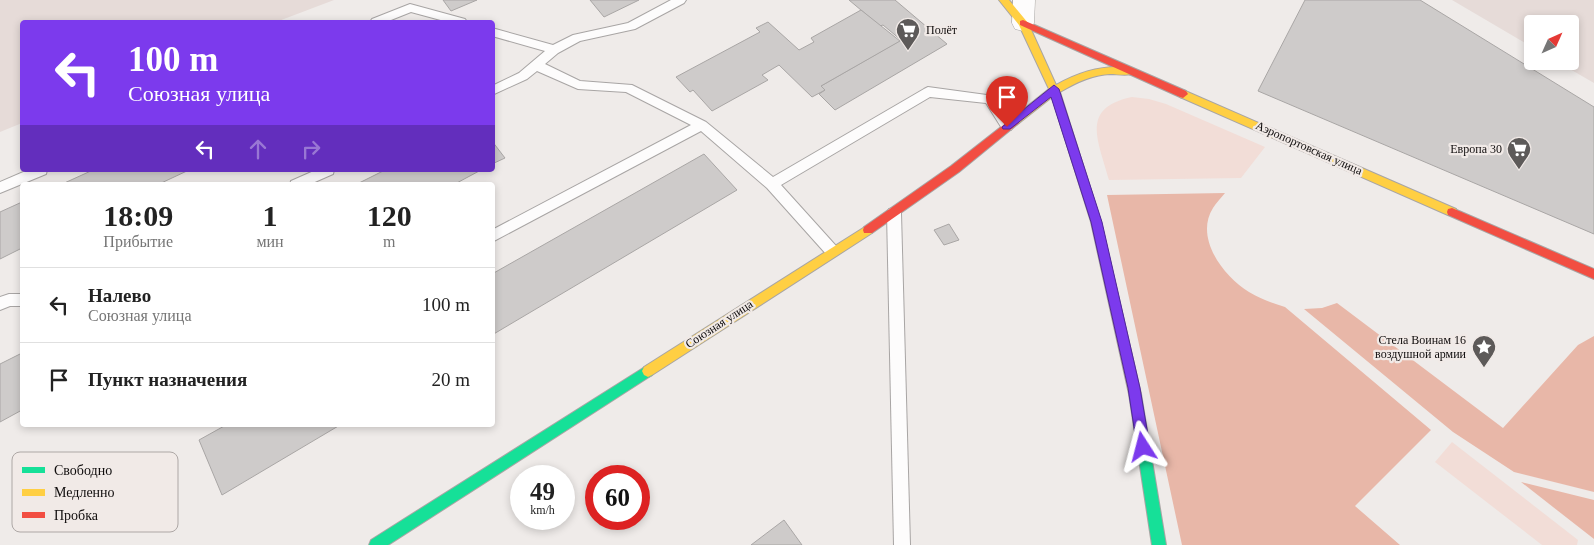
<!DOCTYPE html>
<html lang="ru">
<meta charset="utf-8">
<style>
body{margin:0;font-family:"Times New Roman",serif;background:#f2f2f2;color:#222;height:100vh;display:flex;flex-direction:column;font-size:19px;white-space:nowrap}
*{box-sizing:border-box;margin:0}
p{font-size:16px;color:#767676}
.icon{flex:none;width:28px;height:28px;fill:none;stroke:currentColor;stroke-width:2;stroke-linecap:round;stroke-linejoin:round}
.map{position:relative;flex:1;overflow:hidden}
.sheet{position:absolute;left:20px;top:182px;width:475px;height:245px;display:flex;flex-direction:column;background:#fff;border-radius:5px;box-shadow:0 2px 8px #0003}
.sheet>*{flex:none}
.guide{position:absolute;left:20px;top:20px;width:475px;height:152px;border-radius:5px;box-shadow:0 2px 8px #0003;background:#7c3aed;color:#fff;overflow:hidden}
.needle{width:32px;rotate:45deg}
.fabs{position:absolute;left:1524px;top:15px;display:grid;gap:10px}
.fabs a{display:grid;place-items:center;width:55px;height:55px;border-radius:5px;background:#fff;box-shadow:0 2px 8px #0003;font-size:25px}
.speed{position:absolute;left:510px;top:465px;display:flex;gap:10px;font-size:25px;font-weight:700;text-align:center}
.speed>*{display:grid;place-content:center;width:65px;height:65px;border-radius:50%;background:#fff;box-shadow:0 2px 8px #0003;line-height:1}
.speed small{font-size:12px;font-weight:400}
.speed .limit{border:8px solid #d22;background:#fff;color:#111}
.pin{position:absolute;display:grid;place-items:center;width:42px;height:42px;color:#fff;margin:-51px -21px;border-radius:50% 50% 50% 0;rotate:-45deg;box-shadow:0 0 5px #0007}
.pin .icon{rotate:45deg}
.me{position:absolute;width:55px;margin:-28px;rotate:351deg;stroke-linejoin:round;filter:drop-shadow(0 0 4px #0008)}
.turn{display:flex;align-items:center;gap:18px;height:105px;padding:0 25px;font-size:22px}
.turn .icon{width:65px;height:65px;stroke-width:2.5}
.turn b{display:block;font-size:35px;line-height:42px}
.lanes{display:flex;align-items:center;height:48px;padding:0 25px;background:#0003;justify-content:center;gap:25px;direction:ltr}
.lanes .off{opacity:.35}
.eta{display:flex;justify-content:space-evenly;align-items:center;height:85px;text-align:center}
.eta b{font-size:30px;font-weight:700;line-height:35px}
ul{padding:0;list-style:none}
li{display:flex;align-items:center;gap:15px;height:75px;padding:0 25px;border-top:1px solid #e0e0e0}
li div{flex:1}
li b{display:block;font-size:19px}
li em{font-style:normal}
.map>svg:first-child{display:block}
.built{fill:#e6dbd8}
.green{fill:#f2ddd7}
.forest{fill:#e8b7a8}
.building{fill:#cecbca;stroke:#a9a6a5}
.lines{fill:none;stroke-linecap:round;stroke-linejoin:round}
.lane-casing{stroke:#a8a5a4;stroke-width:2}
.street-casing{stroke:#a8a5a4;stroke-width:1}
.fast-casing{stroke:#a8a5a4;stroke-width:2}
.slow-casing{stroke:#a8a5a4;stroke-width:2}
.jam-casing{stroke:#a8a5a4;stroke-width:2}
.lane{fill:#fdfcfc;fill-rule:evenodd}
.street{fill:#fdfcfc;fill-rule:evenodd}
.fast{fill:#16e098;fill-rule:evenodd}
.slow{fill:#ffcf43;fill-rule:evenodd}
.jam{fill:#f24e42;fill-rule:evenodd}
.route{fill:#7c3aed;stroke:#51269a}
.labels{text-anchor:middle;stroke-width:4.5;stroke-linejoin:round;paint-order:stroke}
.poi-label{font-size:12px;fill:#0f0c0c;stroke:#f1eae7;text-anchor:end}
.street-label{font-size:12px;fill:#0f0c0c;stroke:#f1eae7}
.key{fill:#f1eae7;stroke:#ada7a5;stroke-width:1}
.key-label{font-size:14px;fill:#0f0c0c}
</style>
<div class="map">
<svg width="1594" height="545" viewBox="0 0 1594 545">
<rect width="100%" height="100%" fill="#efebe9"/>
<g class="built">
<path d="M0,0H334L276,22H22V123L0,132Z"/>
<path d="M1452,0H1594V83L1556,61H1570V24H1532V47Z"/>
</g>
<g class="green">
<path d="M1132,97L1149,99L1166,104L1265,147L1241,178L1109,180C1099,141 1079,108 1132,97Z"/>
<path d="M1452,442L1578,540L1577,545H1542L1435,462Z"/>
</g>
<g class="forest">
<path d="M1225,193C1221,198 1216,203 1213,208C1194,238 1224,277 1249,292C1261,299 1272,303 1285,307L1431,430L1355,506L1400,545H1182L1107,195Z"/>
<path d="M1337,303L1503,428L1578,345L1594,336V492L1514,472L1453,432L1304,309L1322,308Z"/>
<path d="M1521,482L1594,500V539Z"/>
</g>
<g class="building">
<path d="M443,0H477L451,11Z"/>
<path d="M590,0H639L604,17Z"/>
<path d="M849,0H895L947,44L835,110L819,94L825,90L821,86L901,40L883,25L880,26Z"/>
<path d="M1305,0H1420L1594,107V234L1258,91Z"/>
<path d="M861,10L900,41L821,86L825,90L812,97L779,65L762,75L768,80L712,111L693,90L690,92L676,77L760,32L756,28L768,22L799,50L814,42L811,38Z"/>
<path d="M492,141L505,158L492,164Z"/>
<path d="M704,154L737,190L492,335V274Z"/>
<path d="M93,170H189L157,185H60Z"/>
<path d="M385,170H481L453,185H355Z"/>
<path d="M22,202V248L0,259V212Z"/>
<path d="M949,224L959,240L944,245L934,230Z"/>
<path d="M22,353V410L0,422V364Z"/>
<path d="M226,425H340L222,495L199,440Z"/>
<path d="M784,520L802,545H751Z"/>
</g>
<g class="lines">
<g class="lane-casing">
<g id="lane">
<path d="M671,0H686L684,3L635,29L580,41L558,53L545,64L580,81L632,85L706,122L773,177L924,89L928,87L994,96L1013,127L1011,130H1003L986,103L930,97L781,185L837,247L839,251L837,255L832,257L827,255L767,188L701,131L492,242V230L691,125L626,92L578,89L537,71L527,79L492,95V86L519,73L545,51L492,36V28L553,45L573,35L628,23Z"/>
<path d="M410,4L465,19L467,22H448L411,12L386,22H370L372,19Z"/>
<path d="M28,170H47L46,174L0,193V182Z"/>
<path d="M316,170H334L333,174L308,185H290L291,181Z"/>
<path d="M894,208L899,209L901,213L910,545H894L887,213L889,209Z"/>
<path d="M9,294H22V306H10L0,310V297Z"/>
</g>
</g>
<g class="street-casing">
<path id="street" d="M1013,0H1035L1034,23L1031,29L1023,31L1015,29L1012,23Z"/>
</g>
<g class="fast-casing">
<g id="fast">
<path d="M648,365L652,367L654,371L652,375L388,545H369L371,540Z"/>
<path d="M1135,388L1139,390L1141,394L1166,545H1152L1129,394L1131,390Z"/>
</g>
</g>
<g class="slow-casing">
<g id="slow">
<path d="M999,0H1009L1028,23L1056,85C1077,73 1098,66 1122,67C1128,67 1133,67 1137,71C1131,77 1118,74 1110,74C1091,75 1075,83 1060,92L1101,222L1141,394L1139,398L1135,400L1131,398L1129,394L1091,222L1052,97L1019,123H1011L1010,120L1049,89L1019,25Z"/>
<path d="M1183,90L1456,209L1457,212L1456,215H1448L1180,97L1178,94Z"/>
<path d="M868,225L872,227L873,230L872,233L652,375L648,377L644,375L642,371L644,367Z"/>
</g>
</g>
<g class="jam-casing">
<g id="jam">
<path d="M1023,20L1186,91L1188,94L1183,98L1180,97L1020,25V21Z"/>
<path d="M1015,116L1020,120L1019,123L959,172L872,233H864L863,230L864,227L951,166Z"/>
<path d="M1452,208L1594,269V279L1448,215L1447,212L1448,209Z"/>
</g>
</g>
<use href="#lane" class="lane"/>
<use href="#street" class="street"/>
<use href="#fast" class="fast"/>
<use href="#slow" class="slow"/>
<use href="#jam" class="jam"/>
</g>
<path class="route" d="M1054,85L1059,89L1102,222L1140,388L1150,447L1148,451L1143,453L1139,451L1137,447L1128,388L1091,222L1051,97L1010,129H1003L1002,127Z"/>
<defs>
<g id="supermarket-pin" transform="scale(1.25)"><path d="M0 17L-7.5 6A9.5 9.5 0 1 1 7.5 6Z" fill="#5d5a59" stroke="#f1eae7"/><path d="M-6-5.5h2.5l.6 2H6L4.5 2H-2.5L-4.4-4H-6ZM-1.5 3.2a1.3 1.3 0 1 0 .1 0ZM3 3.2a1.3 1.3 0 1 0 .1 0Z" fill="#fff"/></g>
<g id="sight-pin" transform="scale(1.25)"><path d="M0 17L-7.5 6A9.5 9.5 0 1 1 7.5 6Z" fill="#5d5a59" stroke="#f1eae7"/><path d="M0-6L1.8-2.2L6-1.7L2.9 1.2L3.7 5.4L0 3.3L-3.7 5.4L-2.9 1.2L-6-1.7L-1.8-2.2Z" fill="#fff"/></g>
</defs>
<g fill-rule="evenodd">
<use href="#supermarket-pin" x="908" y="30"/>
<use href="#supermarket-pin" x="1519" y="149"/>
<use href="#sight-pin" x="1484" y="347"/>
</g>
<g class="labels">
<g class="poi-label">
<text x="926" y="34" text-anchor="start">Полёт</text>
<text x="1502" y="153">Европа 30</text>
<text x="1466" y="344">Стела Воинам 16<tspan x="1466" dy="14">воздушной армии</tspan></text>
</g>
<g class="street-label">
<text transform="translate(1309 148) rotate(24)" y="4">Аэропортовская улица</text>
<text transform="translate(719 324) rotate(-33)" y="4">Союзная улица</text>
</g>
</g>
<rect x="12" y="452" width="166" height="80" rx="8" class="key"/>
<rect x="22" y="467" width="23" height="6" fill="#16e098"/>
<rect x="22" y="489" width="23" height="7" fill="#ffcf43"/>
<rect x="22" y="512" width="23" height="6" fill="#f24e42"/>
<g class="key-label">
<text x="54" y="475">Свободно</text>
<text x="54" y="497">Медленно</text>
<text x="54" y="520">Пробка</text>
</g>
</svg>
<div class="fabs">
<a><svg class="needle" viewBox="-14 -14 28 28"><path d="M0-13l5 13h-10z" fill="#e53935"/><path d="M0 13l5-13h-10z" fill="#767676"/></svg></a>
</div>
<div class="speed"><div>49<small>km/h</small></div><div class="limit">60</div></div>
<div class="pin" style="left:1007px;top:127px;background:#d93025"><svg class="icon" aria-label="arrive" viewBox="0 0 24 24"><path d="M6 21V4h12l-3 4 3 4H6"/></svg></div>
<svg class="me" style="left:1143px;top:447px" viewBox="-20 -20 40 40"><path d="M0-17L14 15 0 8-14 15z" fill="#7c3aed" stroke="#fff" stroke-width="4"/></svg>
<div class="guide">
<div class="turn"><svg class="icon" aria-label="left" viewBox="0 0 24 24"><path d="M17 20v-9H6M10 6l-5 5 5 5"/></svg><div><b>100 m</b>Союзная улица</div></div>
<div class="lanes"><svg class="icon" aria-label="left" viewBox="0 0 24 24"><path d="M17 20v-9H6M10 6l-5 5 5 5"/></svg><svg class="icon off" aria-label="ahead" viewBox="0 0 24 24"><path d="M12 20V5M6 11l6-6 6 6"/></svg><svg class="icon off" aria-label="right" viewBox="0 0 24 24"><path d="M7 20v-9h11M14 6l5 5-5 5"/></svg></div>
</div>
<section class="sheet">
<div class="eta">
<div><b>18:09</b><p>Прибытие</p></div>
<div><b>1</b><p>мин</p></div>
<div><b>120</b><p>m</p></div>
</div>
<ul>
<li><svg class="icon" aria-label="left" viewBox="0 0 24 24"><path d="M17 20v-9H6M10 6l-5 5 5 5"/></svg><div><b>Налево</b><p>Союзная улица</p></div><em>100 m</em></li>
<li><svg class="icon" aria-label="arrive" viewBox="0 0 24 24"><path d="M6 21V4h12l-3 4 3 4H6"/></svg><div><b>Пункт назначения</b></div><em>20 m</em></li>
</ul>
</section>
</div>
